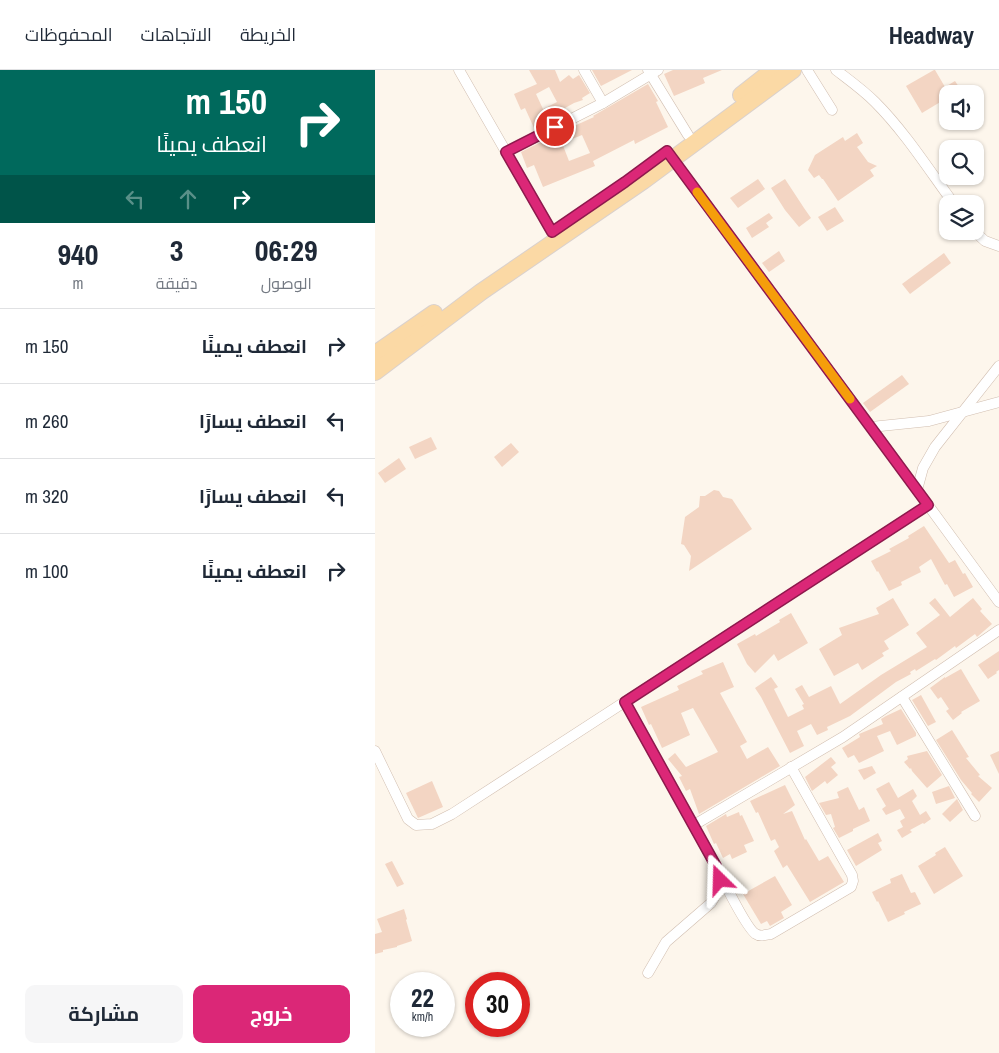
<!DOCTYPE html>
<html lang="ar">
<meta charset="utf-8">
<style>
body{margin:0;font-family:"Archivo Narrow",Cairo,sans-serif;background:#f6f6f7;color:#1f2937;direction:rtl;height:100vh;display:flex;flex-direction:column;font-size:19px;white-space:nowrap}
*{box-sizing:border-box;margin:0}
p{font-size:16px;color:#747a83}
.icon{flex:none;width:28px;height:28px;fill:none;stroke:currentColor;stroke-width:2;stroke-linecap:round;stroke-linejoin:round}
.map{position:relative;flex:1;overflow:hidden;direction:ltr}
.side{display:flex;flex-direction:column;background:#fff;width:375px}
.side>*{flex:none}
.top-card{background:#00695c;color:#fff;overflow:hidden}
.tools{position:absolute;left:564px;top:15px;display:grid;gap:10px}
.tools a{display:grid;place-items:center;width:45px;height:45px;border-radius:10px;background:#fff;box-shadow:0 1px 4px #0004;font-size:25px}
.speed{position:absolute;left:15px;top:902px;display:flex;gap:10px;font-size:25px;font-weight:700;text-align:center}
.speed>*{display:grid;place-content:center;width:65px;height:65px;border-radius:50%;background:#fff;box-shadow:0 1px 4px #0004;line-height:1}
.speed small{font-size:12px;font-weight:400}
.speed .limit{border:8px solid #d22;background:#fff;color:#111}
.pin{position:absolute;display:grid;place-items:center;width:42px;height:42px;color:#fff;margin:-21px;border:2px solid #fff;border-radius:50%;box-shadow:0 1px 5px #0007}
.me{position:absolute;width:55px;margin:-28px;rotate:338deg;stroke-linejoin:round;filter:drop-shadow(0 0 4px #0008)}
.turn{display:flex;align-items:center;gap:18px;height:105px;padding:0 25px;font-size:22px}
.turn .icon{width:65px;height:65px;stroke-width:2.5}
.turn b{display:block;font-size:35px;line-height:42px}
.lanes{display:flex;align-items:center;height:48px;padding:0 25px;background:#0003;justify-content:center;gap:25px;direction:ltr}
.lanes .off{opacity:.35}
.eta{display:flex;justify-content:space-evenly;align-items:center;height:85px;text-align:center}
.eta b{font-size:30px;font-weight:700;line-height:35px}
.primary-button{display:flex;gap:10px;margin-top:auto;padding:10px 25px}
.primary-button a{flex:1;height:58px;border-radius:10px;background:#db2777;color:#fff;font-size:20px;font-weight:700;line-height:58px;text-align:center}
.primary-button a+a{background:#f6f6f7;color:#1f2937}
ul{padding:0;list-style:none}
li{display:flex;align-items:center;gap:15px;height:75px;padding:0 25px;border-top:1px solid #e0e1e3}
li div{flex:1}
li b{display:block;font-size:19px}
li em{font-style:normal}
header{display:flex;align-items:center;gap:30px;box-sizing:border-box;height:70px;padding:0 25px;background:#fff;border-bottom:1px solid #e0e1e3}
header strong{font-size:24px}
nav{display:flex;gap:28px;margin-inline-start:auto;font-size:18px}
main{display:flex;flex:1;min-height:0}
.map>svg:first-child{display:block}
.building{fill:#f3d5c3;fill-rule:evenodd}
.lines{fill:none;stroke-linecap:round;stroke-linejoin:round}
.street-casing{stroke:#d1beb0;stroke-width:11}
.primary-casing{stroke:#dad1cd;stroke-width:18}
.street{stroke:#fff;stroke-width:10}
.primary{stroke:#fbd9a5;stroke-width:16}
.route-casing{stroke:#8e194d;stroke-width:12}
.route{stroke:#db2777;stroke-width:9}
.slow{stroke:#f59e0b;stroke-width:9}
</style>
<header>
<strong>Headway</strong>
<nav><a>الخريطة</a><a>الاتجاهات</a><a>المحفوظات</a></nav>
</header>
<main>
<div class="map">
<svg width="624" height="983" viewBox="0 0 624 983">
<rect width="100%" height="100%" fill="#fdf6ec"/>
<g class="building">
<path d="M154,0H180L185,12L194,5L198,9L204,5L215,23L207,28L208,30L199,33L172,48L173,51L159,58L150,38L146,40L139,24L162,14ZM174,17L182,32L168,39L161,24Z"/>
<path d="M217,0H257L226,16Z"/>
<path d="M298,0H347L328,8L330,13L299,26L289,4Z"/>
<path d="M559,0H560L570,17L580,11L586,20L580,24H572V28L547,43L531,16Z"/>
<path d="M273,14L283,31L281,32L293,57L260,74L259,70L218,91L220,96L168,117L159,95L152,98L146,82L164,73L189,64L188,61L219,47L218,46ZM207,65L215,83L194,91L187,73Z"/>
<path d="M482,63L488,73L482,77L493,92L502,96L495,100L499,106L463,131L448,109H447L444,105L439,108L433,100L440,85L468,67L470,71Z"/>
<path d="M383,109L390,119L363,138L355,128Z"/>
<path d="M410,109L429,138L436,148L424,157L410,140L396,118Z"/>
<path d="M460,137L469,151L452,161L443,147Z"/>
<path d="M394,143L398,148L391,153L394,157L377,168L371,158Z"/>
<path d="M404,181L410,191L394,202L387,193Z"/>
<path d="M569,183L576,193L535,224L527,214Z"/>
<path d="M527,305L534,314L495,342L488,333Z"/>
<path d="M56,367L62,379L40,389L34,377Z"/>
<path d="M136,373L144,382L127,397L119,387Z"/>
<path d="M24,388L31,399L10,413L3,403Z"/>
<path d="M339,420L344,421L348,427L357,429L377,459L314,501L316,486L309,475L306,474L310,447L324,437L325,426H330Z"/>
<path d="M549,456L574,493L580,490L588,504L590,503L598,517L579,527L572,514L570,515L556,489L544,497L546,502L526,512L527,515L514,521L503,501L502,502L496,491L516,481L514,479L534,468L533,466Z"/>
<path d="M518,528L534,555L509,571L514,579L507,583L509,586L487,600L483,593L459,606L444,579L467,565L464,558L504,544L501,538Z"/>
<path d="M560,528L575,547L598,528L607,539L605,541L617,554L602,567L600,564L581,578L580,576L561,590L560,589L541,601L540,599L535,602L536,604L521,612L475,646L452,657L453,660L442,665L436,654L422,661L429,676L415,683L386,627L380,618L396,607L403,617L399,619L413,647L429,639L427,635L429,634L420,619L427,615L434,627L456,616L465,634L506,605L552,577L541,563L565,545L554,533Z"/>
<path d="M416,543L433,573L403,591L399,584L380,603L372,594L362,574L380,564L381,566L405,552L404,550Z"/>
<path d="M624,581V600L621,602L622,603L613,609L603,595Z"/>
<path d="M348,592L359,617L345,623L372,672L365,676L372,689L393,677L405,696L324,744L315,719L311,721L304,707L307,706L293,689L300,683L311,697L343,682L318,638L306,643L315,665L287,678L276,654L274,655L266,637L304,620L302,616L328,604L326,601Z"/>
<path d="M586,599L605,631L586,642L587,643L578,650L571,641L574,639L566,627L563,629L555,618L570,607V608Z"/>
<path d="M546,625L561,652L553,656L537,630Z"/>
<path d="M526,639L541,663V666L522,675L515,661L502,666L509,681L484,693L479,685L473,688L467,678L485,667L484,664L508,654L506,649L511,646Z"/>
<path d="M577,660L594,687L591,688L605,705L603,706L617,718L604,732L596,724L597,723L586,710L561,670Z"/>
<path d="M552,681L567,705L552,718L537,701L536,698L535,699L529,692L533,689L532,686Z"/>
<path d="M624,681V704L615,685Z"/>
<path d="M456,687L461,693L456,697L463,705L452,714L450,711L437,721L430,707Z"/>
<path d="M497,696L501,703L489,710L483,700Z"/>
<path d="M57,711L68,737L43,748L31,723Z"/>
<path d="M514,712L523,728L538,719L542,726L537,731L545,745L551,741L556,749L549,754L548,753L535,760L537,762L527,768L522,760L528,757L525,751L530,748L525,739L511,745L507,739L511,736L501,719Z"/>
<path d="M410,715L420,735L408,744L417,741L430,770L431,769L444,791L453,786L469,812L435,832L412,795L408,798L399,781L404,777L400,769L396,771L383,742L381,743L375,731Z"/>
<path d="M574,716L580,728L561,734L557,722Z"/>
<path d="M473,717L484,740L489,737L495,751L478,759V761L464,768L458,758L460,757L456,744L451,745L444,733L464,728L462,722Z"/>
<path d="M582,729L588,740L575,752L567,744Z"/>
<path d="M364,742L365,746L367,745L379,771L369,775L372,782L357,789L355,784L348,788L341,773L339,774L331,756L351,744L352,747Z"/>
<path d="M503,763L507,771L503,773L507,780L481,796L472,780Z"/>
<path d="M570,777L588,806L559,824L543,796L561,785L560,783Z"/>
<path d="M17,791L29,814L22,817L10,794Z"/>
<path d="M527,804L536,823L540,822L546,834L529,842L530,844L513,852L503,831L502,832L497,822L516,813L515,809Z"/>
<path d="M400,806L417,835L406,842L409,848L395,856L392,851L386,854L368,824Z"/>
<path d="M29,839L32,849L31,850L37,871L22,876V877L8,880V882L0,884V864L7,862L2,849Z"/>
</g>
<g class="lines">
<g class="street-casing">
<g id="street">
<path d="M84,0L177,162"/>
<path d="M209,0L228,33"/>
<path d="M273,0L313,65"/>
<path d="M432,0L457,40"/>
<path d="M461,0C474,10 488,20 500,32C530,62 554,100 579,134"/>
<path d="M292,81L496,357L624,532"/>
<path d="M131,82L228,33L283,0"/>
<path d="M599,161L610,171L624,176"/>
<path d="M496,357L554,351L624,332"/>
<path d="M542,420L548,398L560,377L624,296"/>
<path d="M527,627L600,746"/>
<path d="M250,632L341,796L345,810L344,819L336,833L291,872L273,903"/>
<path d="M0,681L33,749L41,755L57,754L77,744L553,435"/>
<path d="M319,755L468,667L624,560"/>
<path d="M341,796C347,808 372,860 381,864C385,867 391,865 396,864L476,817L478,811L477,805L416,697"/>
</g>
</g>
<g class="primary-casing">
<g id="primary">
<path d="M366,25L398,0"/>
<path d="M0,284L59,243"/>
<path d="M0,302L106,222L268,111L418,0"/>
</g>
</g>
<use href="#street" class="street"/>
<use href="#primary" class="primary"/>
</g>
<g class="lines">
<g class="route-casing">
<path id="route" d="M180,57L131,82L177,162L250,112L292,81L553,435L250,632L341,796L345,810"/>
</g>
<use href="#route" class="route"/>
<path class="slow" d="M322,122L475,329"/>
</g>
</svg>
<div class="tools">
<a><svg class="icon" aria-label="sound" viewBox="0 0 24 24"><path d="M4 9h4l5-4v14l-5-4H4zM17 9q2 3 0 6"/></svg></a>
<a><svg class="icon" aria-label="search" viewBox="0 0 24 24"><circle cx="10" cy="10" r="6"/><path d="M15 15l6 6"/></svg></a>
<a><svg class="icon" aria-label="layers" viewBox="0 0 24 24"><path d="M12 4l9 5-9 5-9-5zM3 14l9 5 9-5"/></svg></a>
</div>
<div class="speed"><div>22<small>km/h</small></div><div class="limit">30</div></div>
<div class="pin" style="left:180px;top:57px;background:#d93025"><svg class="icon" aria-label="arrive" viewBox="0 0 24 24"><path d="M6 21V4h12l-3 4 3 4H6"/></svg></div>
<svg class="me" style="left:345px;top:810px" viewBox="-20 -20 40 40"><path d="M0-17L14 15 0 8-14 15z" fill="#db2777" stroke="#fff" stroke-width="4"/></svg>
</div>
<section class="side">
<div class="top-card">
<div class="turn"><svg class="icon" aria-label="right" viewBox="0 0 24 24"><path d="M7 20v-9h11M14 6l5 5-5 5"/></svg><div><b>150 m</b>انعطف يمينًا</div></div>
<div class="lanes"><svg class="icon off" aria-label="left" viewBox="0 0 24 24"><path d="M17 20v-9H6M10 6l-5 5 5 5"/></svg><svg class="icon off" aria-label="ahead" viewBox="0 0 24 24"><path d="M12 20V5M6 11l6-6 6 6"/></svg><svg class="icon" aria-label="right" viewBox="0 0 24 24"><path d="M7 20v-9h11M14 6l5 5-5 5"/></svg></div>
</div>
<div class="eta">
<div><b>06:29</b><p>الوصول</p></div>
<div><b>3</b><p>دقيقة</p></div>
<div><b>940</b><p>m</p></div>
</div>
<ul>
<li><svg class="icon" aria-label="right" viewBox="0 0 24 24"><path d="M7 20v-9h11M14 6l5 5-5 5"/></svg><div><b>انعطف يمينًا</b></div><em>150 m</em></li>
<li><svg class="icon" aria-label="left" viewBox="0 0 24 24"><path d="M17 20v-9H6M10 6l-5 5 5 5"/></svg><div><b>انعطف يسارًا</b></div><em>260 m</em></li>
<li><svg class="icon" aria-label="left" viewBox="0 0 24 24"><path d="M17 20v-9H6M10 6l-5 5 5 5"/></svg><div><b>انعطف يسارًا</b></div><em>320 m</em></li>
<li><svg class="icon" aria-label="right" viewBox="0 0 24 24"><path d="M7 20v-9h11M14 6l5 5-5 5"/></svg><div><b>انعطف يمينًا</b></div><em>100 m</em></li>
</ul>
<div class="primary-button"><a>خروج</a><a>مشاركة</a></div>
</section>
</main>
